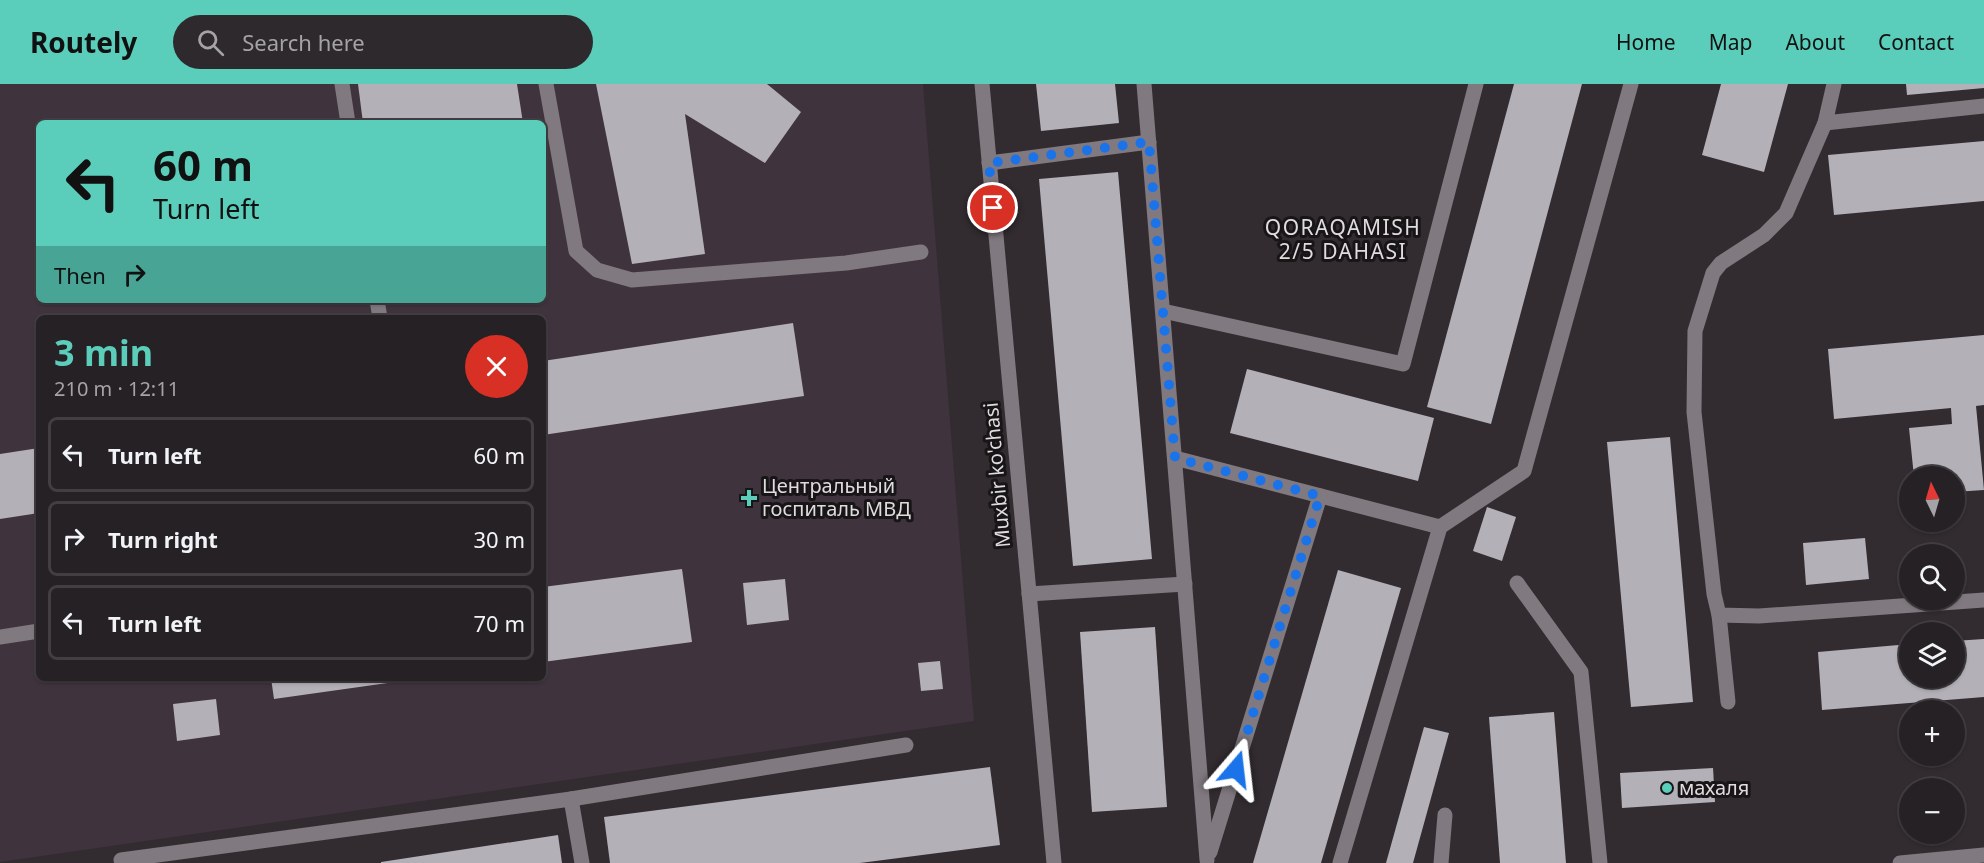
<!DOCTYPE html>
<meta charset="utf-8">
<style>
body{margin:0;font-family:"Noto Sans",sans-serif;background:#2e292d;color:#f1f3f6;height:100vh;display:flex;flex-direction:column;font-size:22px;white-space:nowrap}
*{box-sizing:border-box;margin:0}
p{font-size:20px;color:#a4a3a7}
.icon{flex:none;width:33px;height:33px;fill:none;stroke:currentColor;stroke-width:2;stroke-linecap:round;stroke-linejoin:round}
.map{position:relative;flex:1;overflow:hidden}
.sheet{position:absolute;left:36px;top:231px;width:510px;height:366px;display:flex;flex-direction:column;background:#262125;border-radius:9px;box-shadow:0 2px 4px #0004,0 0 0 2px #423e42}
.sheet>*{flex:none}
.banner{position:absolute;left:36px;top:36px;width:510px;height:183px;border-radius:9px;box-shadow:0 2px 4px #0004,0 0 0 2px #423e42;background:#5bcebb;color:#111;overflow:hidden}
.needle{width:39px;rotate:355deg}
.controls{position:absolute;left:1899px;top:382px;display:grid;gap:12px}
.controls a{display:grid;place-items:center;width:66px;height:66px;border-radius:50%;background:#262125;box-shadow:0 2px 4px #0004,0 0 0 2px #423e42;font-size:30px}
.pin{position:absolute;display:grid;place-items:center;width:51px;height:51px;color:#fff;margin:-26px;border:3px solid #fff;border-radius:50%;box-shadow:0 2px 6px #0007}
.me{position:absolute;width:66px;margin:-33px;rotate:17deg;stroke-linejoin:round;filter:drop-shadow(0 0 4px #0008)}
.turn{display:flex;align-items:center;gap:21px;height:126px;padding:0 18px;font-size:27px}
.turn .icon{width:78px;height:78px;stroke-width:2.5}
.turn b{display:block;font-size:42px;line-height:51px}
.then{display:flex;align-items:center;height:57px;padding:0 18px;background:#0003;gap:12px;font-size:22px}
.round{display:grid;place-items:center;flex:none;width:63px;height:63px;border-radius:32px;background:#2e292d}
.head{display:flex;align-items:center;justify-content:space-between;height:102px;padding:0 18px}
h1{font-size:36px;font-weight:700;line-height:45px;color:#5bcebb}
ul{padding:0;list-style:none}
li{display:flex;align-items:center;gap:18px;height:75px;margin:0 12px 9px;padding:0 6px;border:3px solid #423e42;border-radius:9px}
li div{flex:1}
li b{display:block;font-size:22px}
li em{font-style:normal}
header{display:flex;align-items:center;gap:36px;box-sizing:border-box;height:84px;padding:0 30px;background:#5bcebb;color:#111}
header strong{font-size:28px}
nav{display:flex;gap:33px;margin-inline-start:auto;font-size:21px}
.search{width:420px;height:54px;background:#2e292d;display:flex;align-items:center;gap:15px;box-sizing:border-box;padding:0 21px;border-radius:33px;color:#a4a3a7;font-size:22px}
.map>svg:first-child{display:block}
.built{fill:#3f333d;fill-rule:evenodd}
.building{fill:#b3b0b8}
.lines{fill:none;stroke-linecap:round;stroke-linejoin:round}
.service{stroke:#80797f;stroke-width:15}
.route{stroke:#1a73e8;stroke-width:10;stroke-dasharray:0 18}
.poi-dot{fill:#5bcebb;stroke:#181517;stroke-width:2}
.labels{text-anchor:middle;stroke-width:6;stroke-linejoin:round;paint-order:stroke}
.street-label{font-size:20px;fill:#dfdbdf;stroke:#181517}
.poi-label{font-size:20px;fill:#dfdbdf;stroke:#181517;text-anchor:start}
.neighbourhood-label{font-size:21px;letter-spacing:1.5px;fill:#dfdbdf;stroke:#181517}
</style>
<header>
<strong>Routely</strong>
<div class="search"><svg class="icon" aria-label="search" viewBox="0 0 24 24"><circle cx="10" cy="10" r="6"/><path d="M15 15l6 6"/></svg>Search here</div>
<nav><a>Home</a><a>Map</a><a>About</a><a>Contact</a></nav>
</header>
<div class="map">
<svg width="1984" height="779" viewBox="0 0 1984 779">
<rect width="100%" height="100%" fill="#322c31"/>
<path class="built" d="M0,0H923L974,637L0,778ZM39,39H543V216H39ZM39,234H543V594H39Z"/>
<g class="building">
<path d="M358,0H517L523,39H363Z"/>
<path d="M596,0H767L801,28L765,79L685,30L705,170L632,180Z"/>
<path d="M1036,0H1115L1119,39L1041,47Z"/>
<path d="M1514,0H1582L1491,340L1427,323Z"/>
<path d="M1721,0H1788L1764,88L1702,71Z"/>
<path d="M1906,0H1984V4L1907,11Z"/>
<path d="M1984,57V117L1834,131L1828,71Z"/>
<path d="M1118,88L1152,475L1073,482L1039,95Z"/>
<path d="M793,239L804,312L543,351V277Z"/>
<path d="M1984,251V321L1976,322L1984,406L1954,408V393H1914L1909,344L1952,340L1951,324L1834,335L1828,265Z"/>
<path d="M1247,285L1434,334L1418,397L1230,349Z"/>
<path d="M1670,353L1693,618L1631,623L1607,358Z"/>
<path d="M39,364V429L0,435V370Z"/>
<path d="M1487,423L1516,433L1502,477L1473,467Z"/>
<path d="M1865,454L1869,495L1806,501L1803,459Z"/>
<path d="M682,485L692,558L543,578V503Z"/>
<path d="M1338,486L1401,504L1321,779H1253Z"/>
<path d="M785,495L789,536L747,541L743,499Z"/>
<path d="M1155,543L1167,723L1092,728L1080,548Z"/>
<path d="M1984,555V613L1822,626L1818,568L1910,560V594H1954V557Z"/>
<path d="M940,577L943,605L921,607L918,579Z"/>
<path d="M271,594H416V595L274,615Z"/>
<path d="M216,615L220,651L177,657L173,620Z"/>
<path d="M1554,628L1566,779H1500L1489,633Z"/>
<path d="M1424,643L1449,649L1413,779H1386Z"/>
<path d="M990,683L1000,761L860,779H610L604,733Z"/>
<path d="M1713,684L1715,718L1622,724L1620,689Z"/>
<path d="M558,751L562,779H381V778Z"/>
</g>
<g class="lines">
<g class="service">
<path d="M342,0L348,39"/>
<path d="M546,0L576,167L597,186L632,196L846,179L921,168"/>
<path d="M982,0L1054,779"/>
<path d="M1144,0L1207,776"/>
<path d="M1834,0L1825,39L1984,22"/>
<path d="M1825,39L1786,129L1764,151L1721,179L1713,189L1695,247L1694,328L1714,510L1719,531L1759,532L1984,516"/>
<path d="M989,79L1149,58"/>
<path d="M377,216L380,234"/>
<path d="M1163,227L1403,280L1476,0"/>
<path d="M1175,374L1440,443"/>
<path d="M1517,499L1581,588L1600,779"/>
<path d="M1029,510L1185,500"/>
<path d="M1719,531L1728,618"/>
<path d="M0,553L39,547"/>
<path d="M571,715L582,779"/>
<path d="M1210,768L1320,412"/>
<path d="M121,776L571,715L906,661"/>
<path d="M1340,779L1440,443L1524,387L1631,0"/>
<path d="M1441,779L1445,731"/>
<path d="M1900,779L1984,771"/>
</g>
</g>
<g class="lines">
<path class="route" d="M993,124L989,79L1149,58L1175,374L1320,412L1236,685"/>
</g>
<g class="poi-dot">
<path d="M746 405h6v6h6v6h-6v6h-6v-6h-6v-6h6z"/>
<circle cx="1667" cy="704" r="6"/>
</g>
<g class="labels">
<g class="street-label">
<text transform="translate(997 391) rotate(-95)" y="7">Muxbir ko'chasi</text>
</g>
<g class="poi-label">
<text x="762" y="409">Центральный<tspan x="762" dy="23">госпиталь МВД</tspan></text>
<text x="1679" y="711">махаля</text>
</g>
<g class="neighbourhood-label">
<text x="1343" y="151">QORAQAMISH<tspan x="1343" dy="24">2/5 DAHASI</tspan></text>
</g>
</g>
</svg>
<div class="controls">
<a><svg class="needle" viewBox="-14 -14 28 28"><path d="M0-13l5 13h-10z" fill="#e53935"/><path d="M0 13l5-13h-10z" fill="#a4a3a7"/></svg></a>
<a><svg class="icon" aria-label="search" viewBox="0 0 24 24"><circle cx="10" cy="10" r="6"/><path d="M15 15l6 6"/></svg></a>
<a><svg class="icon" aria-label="layers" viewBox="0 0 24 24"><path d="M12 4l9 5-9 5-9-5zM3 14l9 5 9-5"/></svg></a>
<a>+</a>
<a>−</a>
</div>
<div class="pin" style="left:993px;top:124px;background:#d93025"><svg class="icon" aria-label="arrive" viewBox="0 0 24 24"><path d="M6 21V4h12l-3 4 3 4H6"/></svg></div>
<svg class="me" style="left:1236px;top:685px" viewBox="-20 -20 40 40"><path d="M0-17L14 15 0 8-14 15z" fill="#1a73e8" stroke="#fff" stroke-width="4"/></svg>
<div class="banner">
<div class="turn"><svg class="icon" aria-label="left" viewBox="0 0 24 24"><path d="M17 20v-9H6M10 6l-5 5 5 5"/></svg><div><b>60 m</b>Turn left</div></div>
<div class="then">Then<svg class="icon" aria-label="right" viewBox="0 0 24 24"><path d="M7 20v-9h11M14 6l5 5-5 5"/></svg></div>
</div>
<section class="sheet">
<div class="head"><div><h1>3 min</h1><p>210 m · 12:11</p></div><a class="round" style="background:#d93025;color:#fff"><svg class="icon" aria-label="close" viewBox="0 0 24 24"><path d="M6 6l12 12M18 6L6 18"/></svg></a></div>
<ul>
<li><svg class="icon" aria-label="left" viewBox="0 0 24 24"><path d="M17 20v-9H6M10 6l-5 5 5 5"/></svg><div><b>Turn left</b></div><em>60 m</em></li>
<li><svg class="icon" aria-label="right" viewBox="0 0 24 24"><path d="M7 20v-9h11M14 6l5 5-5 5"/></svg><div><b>Turn right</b></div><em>30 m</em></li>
<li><svg class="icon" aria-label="left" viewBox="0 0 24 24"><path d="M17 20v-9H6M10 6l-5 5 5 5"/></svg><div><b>Turn left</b></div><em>70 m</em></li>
</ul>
</section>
</div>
